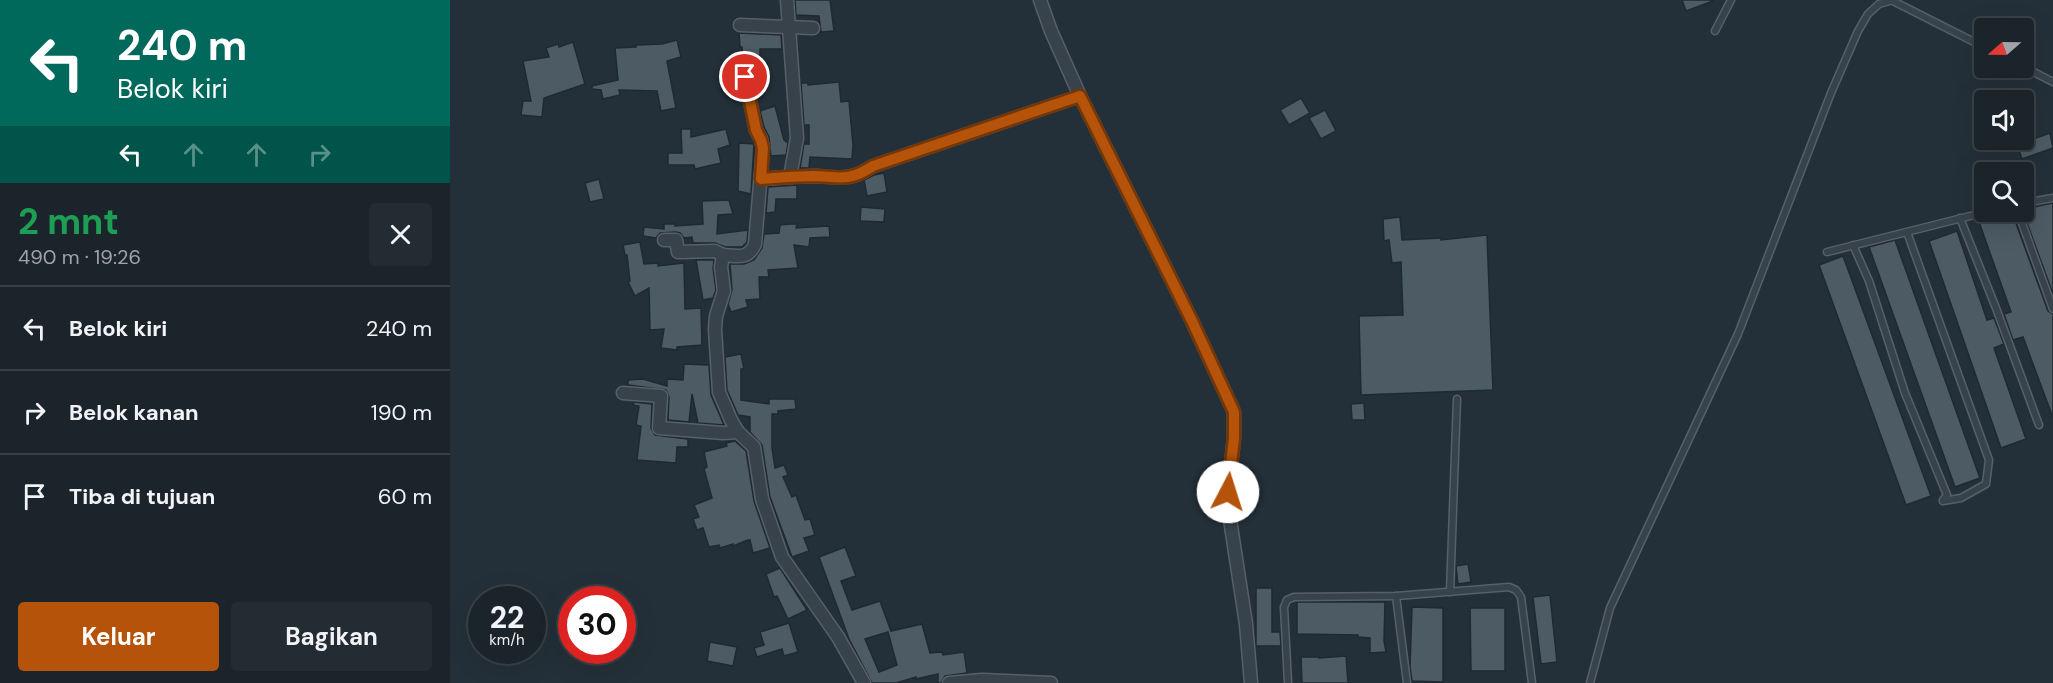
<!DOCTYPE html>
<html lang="id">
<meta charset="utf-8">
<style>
body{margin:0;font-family:"DM Sans",sans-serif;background:#242c33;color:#f1f3f6;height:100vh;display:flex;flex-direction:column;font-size:22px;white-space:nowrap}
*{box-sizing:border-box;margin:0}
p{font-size:20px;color:#a0a4a9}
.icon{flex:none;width:33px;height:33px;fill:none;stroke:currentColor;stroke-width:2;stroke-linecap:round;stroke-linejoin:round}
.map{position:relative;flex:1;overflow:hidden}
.sheet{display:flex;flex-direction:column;background:#1b242b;width:450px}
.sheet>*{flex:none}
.guide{background:#00695c;color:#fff;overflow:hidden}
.needle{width:39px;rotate:250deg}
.controls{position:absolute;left:1524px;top:18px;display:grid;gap:12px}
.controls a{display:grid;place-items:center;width:60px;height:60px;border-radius:6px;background:#1b242b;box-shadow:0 6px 24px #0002,0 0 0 2px #394147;font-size:30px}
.speed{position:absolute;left:18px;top:586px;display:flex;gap:12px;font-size:30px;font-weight:700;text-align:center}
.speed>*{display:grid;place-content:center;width:78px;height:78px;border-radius:50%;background:#1b242b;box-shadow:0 6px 24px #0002,0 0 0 2px #394147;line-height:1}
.speed small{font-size:15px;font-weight:400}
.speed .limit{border:9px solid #d22;background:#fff;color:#111}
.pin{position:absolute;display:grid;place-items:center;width:51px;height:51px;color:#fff;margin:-26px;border:3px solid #fff;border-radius:50%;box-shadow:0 2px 6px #0007}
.me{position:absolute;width:66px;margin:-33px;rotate:5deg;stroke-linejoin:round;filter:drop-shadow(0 0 4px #0008)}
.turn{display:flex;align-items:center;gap:21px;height:126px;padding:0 18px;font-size:27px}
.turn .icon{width:78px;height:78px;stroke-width:2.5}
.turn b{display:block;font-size:42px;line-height:51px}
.lanes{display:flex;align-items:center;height:57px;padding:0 18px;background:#0003;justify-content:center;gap:30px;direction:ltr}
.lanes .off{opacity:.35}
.round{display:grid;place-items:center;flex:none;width:63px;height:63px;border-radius:6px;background:#242c33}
.overview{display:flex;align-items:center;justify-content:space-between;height:102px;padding:0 18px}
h1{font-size:36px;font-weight:700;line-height:45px;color:#1e9e55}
.cta{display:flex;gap:12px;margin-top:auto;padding:12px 18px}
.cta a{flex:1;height:69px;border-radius:6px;background:#b45309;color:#fff;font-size:24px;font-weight:700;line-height:69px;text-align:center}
.cta a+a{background:#242c33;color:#f1f3f6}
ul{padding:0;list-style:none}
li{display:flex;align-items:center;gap:18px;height:84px;padding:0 18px;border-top:2px solid #394147}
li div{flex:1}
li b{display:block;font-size:22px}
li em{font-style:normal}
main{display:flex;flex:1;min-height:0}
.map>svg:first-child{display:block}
.building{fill:#4d5b65;stroke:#1f2931;stroke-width:1.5;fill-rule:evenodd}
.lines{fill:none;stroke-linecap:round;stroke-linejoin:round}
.service-casing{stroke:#566068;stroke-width:9}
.minor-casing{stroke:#566068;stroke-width:15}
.service{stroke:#38424a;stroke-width:6}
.minor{stroke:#38424a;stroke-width:12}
.route-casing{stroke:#753606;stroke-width:15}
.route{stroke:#b45309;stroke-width:10}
</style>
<main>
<section class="sheet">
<div class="guide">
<div class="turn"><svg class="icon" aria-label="left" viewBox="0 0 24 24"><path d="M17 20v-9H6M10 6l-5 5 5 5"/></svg><div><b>240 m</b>Belok kiri</div></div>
<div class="lanes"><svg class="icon" aria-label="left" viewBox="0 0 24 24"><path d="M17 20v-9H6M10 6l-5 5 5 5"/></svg><svg class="icon off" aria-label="ahead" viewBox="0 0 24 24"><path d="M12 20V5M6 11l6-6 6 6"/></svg><svg class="icon off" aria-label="ahead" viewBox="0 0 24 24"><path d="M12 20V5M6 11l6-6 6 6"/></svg><svg class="icon off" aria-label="right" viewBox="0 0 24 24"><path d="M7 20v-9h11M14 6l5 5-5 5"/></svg></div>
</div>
<div class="overview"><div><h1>2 mnt</h1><p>490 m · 19:26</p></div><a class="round"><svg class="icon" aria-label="close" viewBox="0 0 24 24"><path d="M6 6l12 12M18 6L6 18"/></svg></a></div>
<ul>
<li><svg class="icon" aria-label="left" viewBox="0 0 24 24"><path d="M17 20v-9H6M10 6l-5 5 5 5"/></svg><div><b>Belok kiri</b></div><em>240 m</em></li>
<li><svg class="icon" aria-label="right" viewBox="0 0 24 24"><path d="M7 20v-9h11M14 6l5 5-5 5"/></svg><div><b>Belok kanan</b></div><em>190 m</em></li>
<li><svg class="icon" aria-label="arrive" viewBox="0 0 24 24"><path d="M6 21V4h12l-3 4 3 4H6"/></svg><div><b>Tiba di tujuan</b></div><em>60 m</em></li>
</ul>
<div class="cta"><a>Keluar</a><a>Bagikan</a></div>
</section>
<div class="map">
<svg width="1603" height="683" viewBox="0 0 1603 683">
<rect width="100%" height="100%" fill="#243039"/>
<g class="building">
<path d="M345,0H380L384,31L371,32L369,16L346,15Z"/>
<path d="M1232,0H1263V1L1236,11Z"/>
<path d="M289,33L331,35L332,49H310V68L293,69L292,47H290Z"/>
<path d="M227,40L231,57L217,61L226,108L211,111L207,91L169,90L170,95L153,99L151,90L142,89V86L168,80L165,48L186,47V45L212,44Z"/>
<path d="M123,42L135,84L94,98L92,117L71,115L73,101H81L73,61L99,57L96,48L108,44L109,47Z"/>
<path d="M389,82L391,102L399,101L403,145L402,159L360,157L359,168H350L354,144H359V125H354L351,83H358V85Z"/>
<path d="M851,98L860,113L839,125L830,110Z"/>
<path d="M325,106L334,140L338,143L336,155L321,156L319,137L314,127L310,111Z"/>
<path d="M875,110L886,131L871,139L859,118Z"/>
<path d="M231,129H241V137L276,129L280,145L268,149L271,163L245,169L244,165H218V153H232Z"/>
<path d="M1600,133L1603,148L1572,159L1567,145Z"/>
<path d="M289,143L304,144L301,194L288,191Z"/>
<path d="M434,173L437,192L417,196L414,180L424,175Z"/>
<path d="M149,179L154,199L140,202L135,183Z"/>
<path d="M347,185V199H326L325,212L316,213L318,187Z"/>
<path d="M279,200L283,214L268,215L267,234L298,230L297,242L292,247H275L265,243H243L242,237L234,238L230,233L226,232L210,233L206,238L193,236L194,227L214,229V224H225V226L253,224L252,201Z"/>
<path d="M1603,203V294L1573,212L1588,206Z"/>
<path d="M411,207L435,209L434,222L410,221Z"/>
<path d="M1560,212L1562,215H1563L1598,311L1603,314V418L1573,337L1563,340L1554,314L1561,312L1529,222Z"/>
<path d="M950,217L952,240L991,238V240L1037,235L1043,390L911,395L909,316L953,315L951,262L942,263L939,240L934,241L933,219Z"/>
<path d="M341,224H347L346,228L379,226L380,237L360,238L359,247L344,245L348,268L318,270L319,277H309L310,299L296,300L298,307L281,312L278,304L282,290L280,264H294L304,260L312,248L314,234L329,233L330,225Z"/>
<path d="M1507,231L1537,320L1544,318L1554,344L1544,348L1576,439L1551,448L1479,241Z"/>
<path d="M1445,240L1530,478L1505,487L1419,247Z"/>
<path d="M190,242L194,264L208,263V266L234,263L235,309L251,308L252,345L227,347V350L211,348L214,329L200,330L199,288L185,296L178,282L180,281L177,255H175L173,245Z"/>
<path d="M1393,256L1481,496L1456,505L1369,265Z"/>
<path d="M246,260H264L263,268L266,290L263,298L253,300Z"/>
<path d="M291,354L294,369H291V400L319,404V399H345L346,409L328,411V414H322V448L325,468L334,465L338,475L333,477L342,497L346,495L355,520L360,519L365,535L354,538L359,551L342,557L320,497L312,445L300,432V417L288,415L277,390L275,357Z"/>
<path d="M234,364L259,365L261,395L274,425L248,423L242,394L239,422L218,420L219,397L216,390L178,385V380L193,379L217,386V379L233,380Z"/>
<path d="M184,402L202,404L201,428L205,435L238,439V447H227L226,463L187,460L191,426L186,425L189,406L183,405Z"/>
<path d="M914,403L915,420H902L901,404Z"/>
<path d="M285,441L296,451L304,501L320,548L303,553L300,540H298L283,546V544L270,548L269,545L259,547L253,528L247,530L243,519L249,517L244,505L262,498L254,469L257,467L254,452L277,446L276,443Z"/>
<path d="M395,547L406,576L391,581L402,610L430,601L441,631L472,624L480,653L492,652L493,655L514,652L517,673L495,676L491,683H488V674L466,679V677L446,683H422L399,639L369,557ZM438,632L447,665L429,672L415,639Z"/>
<path d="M1018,564L1021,582L1008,584L1006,566Z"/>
<path d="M330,568L357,610L338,619L327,596L324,597L316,574Z"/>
<path d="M806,588H822V632H830L831,646H806Z"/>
<path d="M1100,595L1107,662L1091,664L1083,597Z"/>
<path d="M847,602H935L934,641L936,652L920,653V638L908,637V635L847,634Z"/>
<path d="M962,607L993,608V682L962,681L960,667Z"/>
<path d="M1020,608H1055V671H1021Z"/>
<path d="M339,623L348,652L334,656L332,649L307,657L304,648L314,645L310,632Z"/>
<path d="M260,642L287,647L283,666L257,661Z"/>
<path d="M896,656L898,683H852L851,657H869V658Z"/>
</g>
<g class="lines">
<g class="service-casing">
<g id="service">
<path d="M1443,1L1534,47"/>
<path d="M1265,31L1281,0"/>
<path d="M1574,67L1603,82"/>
<path d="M1574,203L1603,198"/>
<path d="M1568,212L1603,309"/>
<path d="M1510,218L1546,308L1589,425"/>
<path d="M1457,232L1539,460L1536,484L1511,498L1493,501"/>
<path d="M1403,245L1419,281L1455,393L1497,495L1493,500"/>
<path d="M1377,252L1536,212"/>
<path d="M1000,592L1007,399"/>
<path d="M946,596L957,683"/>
<path d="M838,683L834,607L837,600L844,597L946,596L1059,587L1066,590L1071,597L1082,683"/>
<path d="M1140,683L1160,608L1288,334L1381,93L1408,31L1418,14L1429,4L1443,0"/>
</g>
</g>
<g class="minor-casing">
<g id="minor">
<path d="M337,0L347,138L340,177"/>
<path d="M590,0L601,31L630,96L742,321L784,412V438L778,492L779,513L796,624L801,683"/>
<path d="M290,25L363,28"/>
<path d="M295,77L306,130L311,139L313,148L305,244C298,260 288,256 273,255L271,267L274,291L266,316L265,329L269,392L281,420L288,432L304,447L312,499L332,557L388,637L414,683"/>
<path d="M311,179C329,178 346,176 364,176C391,177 399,182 423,166L630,96"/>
<path d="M214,240H226L228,252L265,251L273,255"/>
<path d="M173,393L211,396L209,428L273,433L288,432"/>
<path d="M499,683L532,680L601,683"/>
</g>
</g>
<use href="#service" class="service"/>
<use href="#minor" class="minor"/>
</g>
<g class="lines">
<g class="route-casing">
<path id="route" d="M295,77L306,130L311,140L313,148L311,179C328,178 346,176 364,176C390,177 399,182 423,166L630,96L742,321L784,412V438L778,492"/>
</g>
<use href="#route" class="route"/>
</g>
</svg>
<div class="controls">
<a><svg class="needle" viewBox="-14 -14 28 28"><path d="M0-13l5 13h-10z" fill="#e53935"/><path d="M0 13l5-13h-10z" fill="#a0a4a9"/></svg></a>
<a><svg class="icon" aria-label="sound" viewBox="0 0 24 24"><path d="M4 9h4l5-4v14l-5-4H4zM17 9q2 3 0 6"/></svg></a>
<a><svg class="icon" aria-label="search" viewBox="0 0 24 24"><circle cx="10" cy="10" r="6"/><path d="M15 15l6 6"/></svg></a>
</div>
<div class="speed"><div>22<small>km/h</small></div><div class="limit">30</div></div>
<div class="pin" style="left:295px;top:77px;background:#d93025"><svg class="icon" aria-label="arrive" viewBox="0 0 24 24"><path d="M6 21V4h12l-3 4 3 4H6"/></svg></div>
<svg class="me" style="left:778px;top:492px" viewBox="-20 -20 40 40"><circle r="19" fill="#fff"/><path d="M0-13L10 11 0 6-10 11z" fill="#b45309"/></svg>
</div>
</main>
